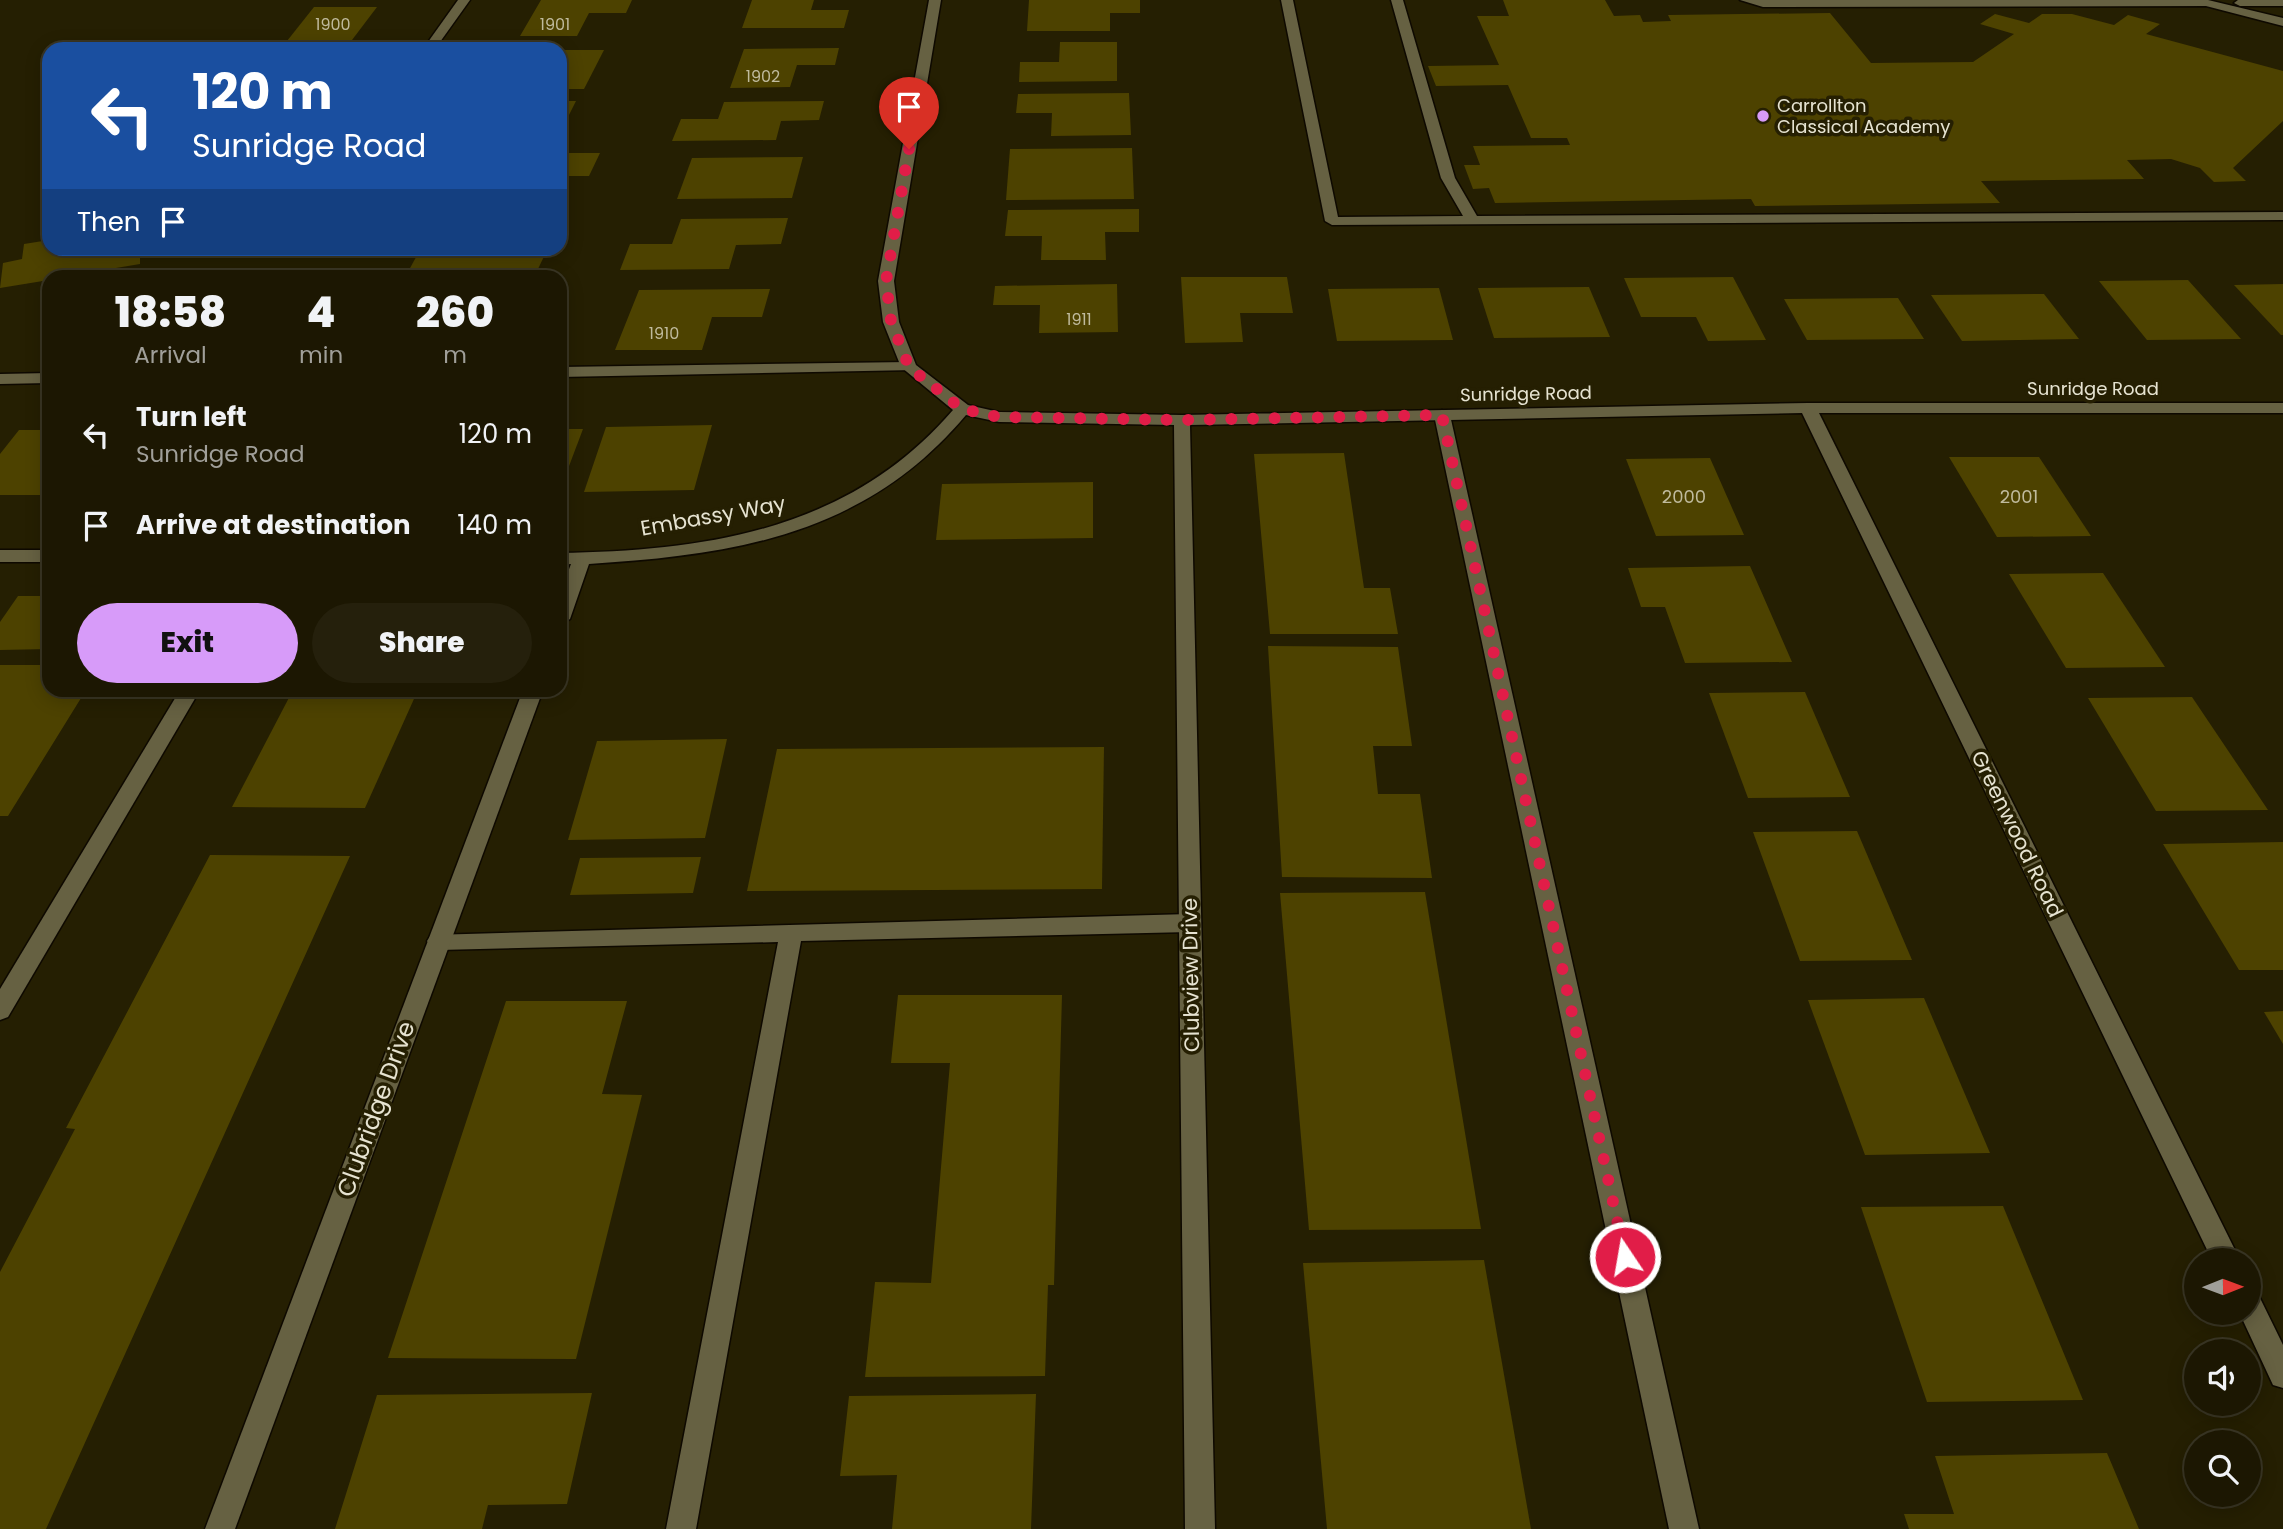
<!DOCTYPE html>
<style>
body{margin:0;font-family:Poppins,sans-serif;background:#25200c;color:#f1f3f6;height:100vh;display:flex;flex-direction:column;font-size:26px;white-space:nowrap}
*{box-sizing:border-box;margin:0}
p{font-size:23px;color:#a09f99}
.icon{flex:none;width:38px;height:38px;fill:none;stroke:currentColor;stroke-width:2;stroke-linecap:round;stroke-linejoin:round}
.map{position:relative;flex:1;overflow:hidden}
.side{position:absolute;left:42px;top:270px;width:525px;height:427px;display:flex;flex-direction:column;background:#1c1702;border-radius:21px;box-shadow:0 4px 18px #0003,0 0 0 2px #3a3624}
.side>*{flex:none}
.banner{position:absolute;left:42px;top:42px;width:525px;height:214px;border-radius:21px;box-shadow:0 4px 18px #0003,0 0 0 2px #3a3624;background:#1a4fa0;color:#fff;overflow:hidden}
.needle{width:46px;rotate:89deg}
.controls{position:absolute;left:2184px;top:1248px;display:grid;gap:14px}
.controls a{display:grid;place-items:center;width:77px;height:77px;border-radius:50%;background:#1c1702;box-shadow:0 4px 18px #0003,0 0 0 2px #3a3624;font-size:35px}
.pin{position:absolute;display:grid;place-items:center;width:60px;height:60px;color:#fff;margin:-72px -30px;border-radius:50% 50% 50% 0;rotate:-45deg;box-shadow:0 0 7px #0007}
.pin .icon{rotate:45deg}
.me{position:absolute;width:77px;margin:-38px;rotate:348deg;stroke-linejoin:round;filter:drop-shadow(0 0 5px #0008)}
.turn{display:flex;align-items:center;gap:24px;height:147px;padding:0 35px;font-size:32px}
.turn .icon{width:91px;height:91px;stroke-width:2.5}
.turn b{display:block;font-size:49px;line-height:60px}
.then{display:flex;align-items:center;height:66px;padding:0 35px;background:#0003;gap:14px;font-size:26px}
.eta{display:flex;justify-content:space-evenly;align-items:center;height:119px;text-align:center}
.eta b{font-size:42px;font-weight:800;line-height:49px}
.primary-button{display:flex;gap:14px;margin-top:auto;padding:14px 35px}
.primary-button a{flex:1;height:80px;border-radius:42px;background:#d79bf9;color:#111;font-size:28px;font-weight:800;line-height:80px;text-align:center}
.primary-button a+a{background:#25200c;color:#f1f3f6}
ul{padding:0;list-style:none}
li{display:flex;align-items:center;gap:21px;height:91px;padding:0 35px}
li div{flex:1}
li b{display:block;font-size:26px}
li em{font-style:normal}
.map>svg:first-child{display:block}
.building{fill:#4d4200}
.lines{fill:none;stroke-linecap:round;stroke-linejoin:round}
.lane-casing{stroke:#0e0900;stroke-width:3}
.street-casing{stroke:#0e0900;stroke-width:3}
.lane{fill:#666142;fill-rule:evenodd}
.street{fill:#666142;fill-rule:evenodd}
.route{stroke:#e11d48;stroke-width:12;stroke-dasharray:0 21.6}
.poi-dot{fill:#d79bf9;stroke:#251f02;stroke-width:2.5}
.labels{text-anchor:middle;stroke-width:7;stroke-linejoin:round;paint-order:stroke}
.far-number-label{font-size:16px;fill:#c0bb9d}
.far-poi-label{font-size:18px;fill:#e6e3d1;stroke:#251f02;text-anchor:start}
.far-street-label{font-size:18px;fill:#e6e3d1;stroke:#251f02}
.number-label{font-size:18px;fill:#c0bb9d}
.street-label{font-size:21px;fill:#e6e3d1;stroke:#251f02}
.near-street-label{font-size:24px;fill:#e6e3d1;stroke:#251f02}
</style>
<div class="map">
<svg width="2283" height="1529" viewBox="0 0 2283 1529">
<rect width="100%" height="100%" fill="#251f02"/>
<g class="building">
<path d="M541,0H632L626,13H589L577,36H520Z"/>
<path d="M752,0H814L811,10H849L844,28H742Z"/>
<path d="M1029,0H1140V13H1110V31H1027Z"/>
<path d="M1503,0H1605L1614,16L1640,15L1643,22L1671,21L1668,15L1830,13L1871,63L1973,62L2014,34L1980,24L1995,14L2029,23L2042,14H2072L2114,25L2128,15L2160,24L2146,34L2283,71V121L2233,168L2246,181L2214,182L2200,168L2171,159L2127,160L2144,179L1981,181L2000,203L1755,206L1751,199L1495,203L1489,188L1473,189L1464,165H1480L1473,146L1570,145L1567,138H1531L1508,85L1436,86L1428,66L1499,65L1477,16H1509Z"/>
<path d="M314,7H377L352,40L287,41Z"/>
<path d="M1060,42H1117V81L1019,82L1020,62H1059Z"/>
<path d="M839,48L835,65H797L790,87L730,88L744,49Z"/>
<path d="M560,50H604L584,89H560Z"/>
<path d="M1129,93L1131,135L1051,136L1052,113H1016L1018,94Z"/>
<path d="M560,101H576L560,133Z"/>
<path d="M824,101L819,120L781,121L776,140L672,141L681,119H718L724,102Z"/>
<path d="M1132,148L1134,199L1006,200L1010,149Z"/>
<path d="M560,153H600L589,176H560Z"/>
<path d="M803,157L792,198L677,199L692,158Z"/>
<path d="M1139,209V232H1105L1106,260H1041L1042,236H1005L1008,210Z"/>
<path d="M788,218L781,244L736,245L729,269L620,270L630,244H672L681,219Z"/>
<path d="M49,240V248H140V264L68,276H49V280L0,288L3,263L22,259L24,244Z"/>
<path d="M421,248H548L538,269L409,270Z"/>
<path d="M1181,277H1287L1293,313H1240L1243,342L1185,343Z"/>
<path d="M1733,277L1766,340L1708,341L1696,317H1641L1624,278Z"/>
<path d="M2188,280L2241,339L2147,340L2099,281Z"/>
<path d="M1117,284L1118,332L1039,333L1040,305H993L995,286Z"/>
<path d="M2283,284V335H2281L2234,285Z"/>
<path d="M1589,287L1610,337L1494,338L1478,288Z"/>
<path d="M1439,288L1453,340L1337,341L1328,289Z"/>
<path d="M770,289L762,317H712L702,350H615L639,290Z"/>
<path d="M2044,294L2079,339L1962,341L1931,295Z"/>
<path d="M1898,298L1924,339L1807,340L1784,299Z"/>
<path d="M712,425L694,490L584,492L606,427Z"/>
<path d="M560,429H583L560,490Z"/>
<path d="M19,430H49V495H0V454Z"/>
<path d="M1344,453L1364,588H1390L1398,634H1270L1254,454Z"/>
<path d="M1949,457H2039L2091,536L1997,537Z"/>
<path d="M1710,458L1744,535L1656,536L1626,459Z"/>
<path d="M1093,482V538L936,540L942,484Z"/>
<path d="M1750,566L1792,662L1685,663L1665,607H1641L1628,568Z"/>
<path d="M2103,573L2165,667L2066,668L2009,574Z"/>
<path d="M18,596H49V649L0,650V622Z"/>
<path d="M1268,646L1398,647L1412,746H1373L1378,794H1420L1432,878L1282,877Z"/>
<path d="M0,665H49V690H86L8,816H0Z"/>
<path d="M293,690H418L365,808L232,807Z"/>
<path d="M1805,692L1850,797L1748,798L1709,693Z"/>
<path d="M2192,697L2268,810L2156,811L2088,698Z"/>
<path d="M727,739L705,838L568,840L597,741Z"/>
<path d="M1104,747L1102,889L747,891L777,749Z"/>
<path d="M1857,831L1912,960L1800,961L1753,832Z"/>
<path d="M2283,842V970H2239L2163,844Z"/>
<path d="M210,855L350,856L46,1529H0V1272L75,1129L66,1128Z"/>
<path d="M701,857L693,893L570,895L580,858Z"/>
<path d="M1425,892L1481,1229L1309,1230L1280,893Z"/>
<path d="M898,995H1062L1054,1285H1048L1045,1376L865,1377L875,1282L931,1283L950,1063H891Z"/>
<path d="M1924,998L1990,1153L1865,1155L1808,1000Z"/>
<path d="M506,1001H627L602,1094L642,1095L576,1359L388,1358Z"/>
<path d="M2283,1011V1044L2264,1012Z"/>
<path d="M2003,1206L2083,1400L1927,1402L1861,1207Z"/>
<path d="M1484,1260L1531,1529H1327L1303,1263Z"/>
<path d="M592,1393L567,1504L488,1505L482,1529H335L377,1395Z"/>
<path d="M1036,1394L1031,1529H892L897,1475L840,1476L849,1396Z"/>
<path d="M2107,1453L2139,1529H1909L1904,1514H1954L1935,1456Z"/>
</g>
<g class="lines">
<g class="lane-casing">
<g id="lane">
<path d="M1281,0H1293L1338,217L1463,216L1441,178L1391,0H1403L1455,178L1477,216L2283,212V220L1332,225L1325,221Z"/>
<path d="M1740,0H2208L2283,18V26L2206,6L1763,7Z"/>
<path d="M2283,0V6H2240L2234,3L2238,0Z"/>
<path d="M909,362L917,367L915,370L560,377V367Z"/>
<path d="M49,373V383L0,384V374Z"/>
<path d="M1442,410L1450,415L1699,1529H1669L1434,415Z"/>
<path d="M180,690H200L8,1017L0,1020V989Z"/>
<path d="M1190,914L1198,917L1201,923L1198,929L1190,932L801,941L696,1529H666L778,942L439,950L431,947L427,941L431,935Z"/>
</g>
</g>
<g class="street-casing">
<g id="street">
<path d="M458,0H470L435,49H423Z"/>
<path d="M929,0H941L894,281L899,322L916,365L968,405L999,412L1182,415L1808,403H2283V413H1819L2240,1260H2212L1802,413L1190,425L1215,1529H1185L1174,425L999,422L966,415C866,534 737,555 589,564L570,619L560,625V593L571,564L560,565V553C709,551 851,529 953,410L901,367L883,322L878,281Z"/>
<rect x="0" y="550" width="49" height="12"/>
<path d="M523,690H543L235,1529H205Z"/>
<path d="M2249,1292L2259,1296L2283,1345V1388L2273,1385L2239,1312H2249Z"/>
</g>
</g>
<use href="#lane" class="lane"/>
<use href="#street" class="street"/>
</g>
<g class="lines">
<path class="route" d="M909,149L886,281L891,321L909,367L962,409L999,417L1182,420L1442,415L1625,1257"/>
</g>
<circle class="poi-dot" cx="1763" cy="116" r="7"/>
<g class="labels">
<g class="far-number-label">
<text x="333" y="30">1900</text>
<text x="555" y="30">1901</text>
<text x="763" y="82">1902</text>
<text x="1079" y="325">1911</text>
<text x="664" y="339">1910</text>
</g>
<g class="far-poi-label">
<text x="1777" y="112">Carrollton<tspan x="1777" dy="21">Classical Academy</tspan></text>
</g>
<g class="far-street-label">
<text x="2093" y="395">Sunridge Road</text>
<text transform="translate(1526 394) rotate(-1)" y="6">Sunridge Road</text>
</g>
<g class="number-label">
<text x="1684" y="503">2000</text>
<text x="2019" y="503">2001</text>
</g>
<g class="street-label">
<text transform="translate(713 516) rotate(-10)" y="7">Embassy Way</text>
<text transform="translate(2017 834) rotate(64)" y="7">Greenwood Road</text>
<text transform="translate(1191 975) rotate(-91)" y="7">Clubview Drive</text>
</g>
<g class="near-street-label">
<text transform="translate(376 1109) rotate(-70)" y="8">Clubridge Drive</text>
</g>
</g>
</svg>
<div class="controls">
<a><svg class="needle" viewBox="-14 -14 28 28"><path d="M0-13l5 13h-10z" fill="#e53935"/><path d="M0 13l5-13h-10z" fill="#a09f99"/></svg></a>
<a><svg class="icon" aria-label="sound" viewBox="0 0 24 24"><path d="M4 9h4l5-4v14l-5-4H4zM17 9q2 3 0 6"/></svg></a>
<a><svg class="icon" aria-label="search" viewBox="0 0 24 24"><circle cx="10" cy="10" r="6"/><path d="M15 15l6 6"/></svg></a>
</div>
<div class="pin" style="left:909px;top:149px;background:#d93025"><svg class="icon" aria-label="arrive" viewBox="0 0 24 24"><path d="M6 21V4h12l-3 4 3 4H6"/></svg></div>
<svg class="me" style="left:1625px;top:1257px" viewBox="-20 -20 40 40"><circle r="17" fill="#e11d48" stroke="#fff" stroke-width="3"/><path d="M0-11L8 9 0 5-8 9z" fill="#fff"/></svg>
<div class="banner">
<div class="turn"><svg class="icon" aria-label="left" viewBox="0 0 24 24"><path d="M17 20v-9H6M10 6l-5 5 5 5"/></svg><div><b>120 m</b>Sunridge Road</div></div>
<div class="then">Then<svg class="icon" aria-label="arrive" viewBox="0 0 24 24"><path d="M6 21V4h12l-3 4 3 4H6"/></svg></div>
</div>
<section class="side">
<div class="eta">
<div><b>18:58</b><p>Arrival</p></div>
<div><b>4</b><p>min</p></div>
<div><b>260</b><p>m</p></div>
</div>
<ul>
<li><svg class="icon" aria-label="left" viewBox="0 0 24 24"><path d="M17 20v-9H6M10 6l-5 5 5 5"/></svg><div><b>Turn left</b><p>Sunridge Road</p></div><em>120 m</em></li>
<li><svg class="icon" aria-label="arrive" viewBox="0 0 24 24"><path d="M6 21V4h12l-3 4 3 4H6"/></svg><div><b>Arrive at destination</b></div><em>140 m</em></li>
</ul>
<div class="primary-button"><a>Exit</a><a>Share</a></div>
</section>
</div>
